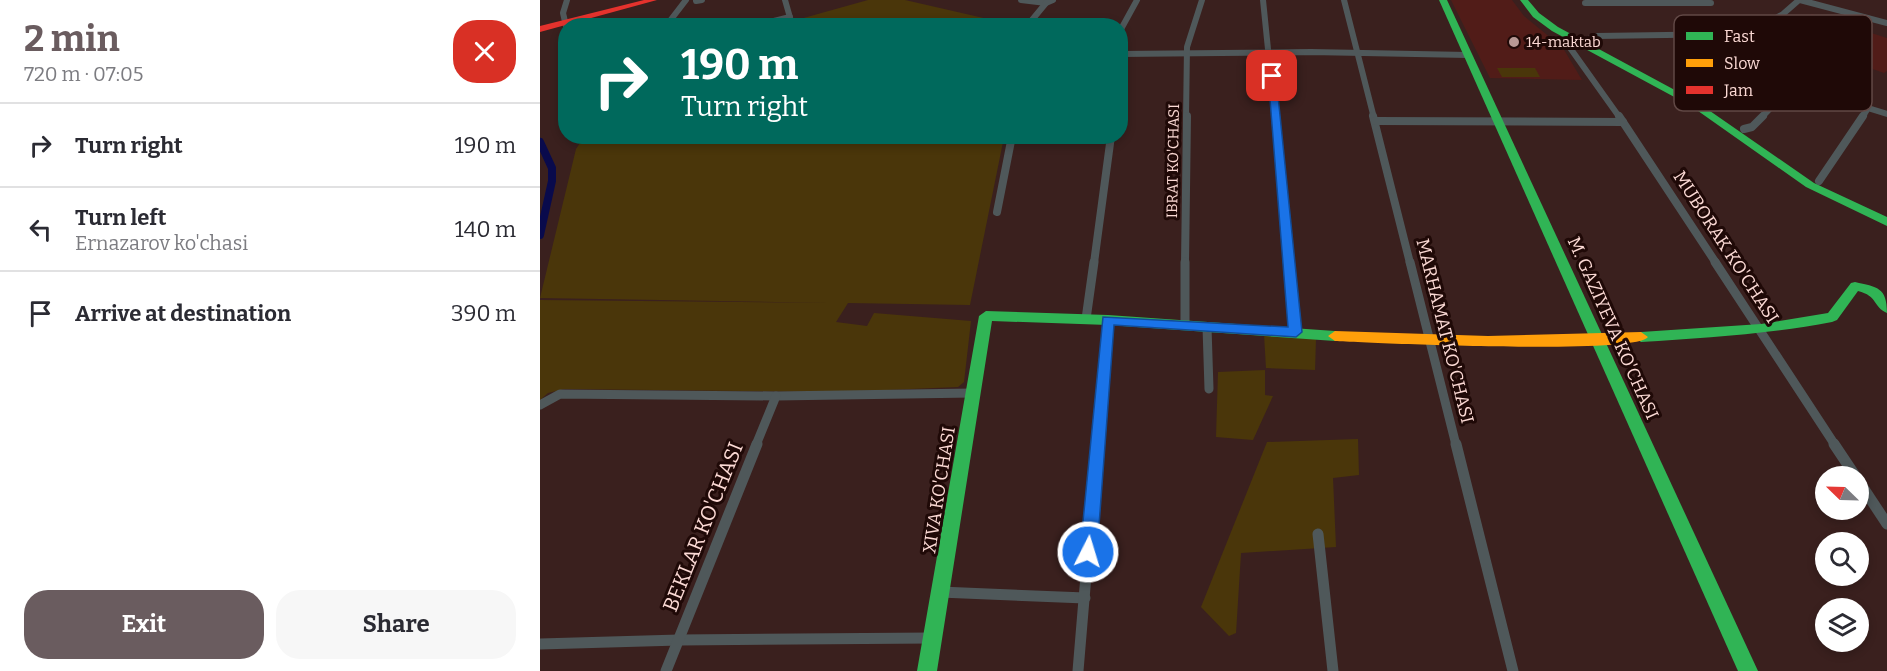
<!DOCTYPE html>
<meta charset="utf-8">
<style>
body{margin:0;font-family:Bitter,serif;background:#f7f7f7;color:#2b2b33;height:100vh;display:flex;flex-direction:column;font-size:22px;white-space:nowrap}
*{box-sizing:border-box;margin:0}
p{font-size:20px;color:#7c7c81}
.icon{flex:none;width:33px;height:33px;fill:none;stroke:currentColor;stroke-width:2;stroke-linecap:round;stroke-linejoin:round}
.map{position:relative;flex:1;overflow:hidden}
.details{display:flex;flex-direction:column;background:#fff;width:540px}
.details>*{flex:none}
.hud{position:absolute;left:18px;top:18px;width:570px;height:126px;border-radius:24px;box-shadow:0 3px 9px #0003;background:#00695c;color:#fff;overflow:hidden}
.needle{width:39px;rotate:293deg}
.fabs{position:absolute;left:1275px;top:466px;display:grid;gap:12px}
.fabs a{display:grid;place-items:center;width:54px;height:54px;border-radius:50%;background:#fff;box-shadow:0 3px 9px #0003;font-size:30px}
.pin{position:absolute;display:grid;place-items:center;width:51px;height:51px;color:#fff;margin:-26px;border-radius:12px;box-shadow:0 3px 9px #0006}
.me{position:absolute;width:66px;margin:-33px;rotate:5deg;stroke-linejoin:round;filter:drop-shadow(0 0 4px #0008)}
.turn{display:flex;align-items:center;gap:21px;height:126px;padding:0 24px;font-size:27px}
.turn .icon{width:78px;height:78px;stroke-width:2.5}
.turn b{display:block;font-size:42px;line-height:51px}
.round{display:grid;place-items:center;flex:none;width:63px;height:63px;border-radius:24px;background:#f7f7f7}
.headline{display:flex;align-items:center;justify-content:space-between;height:102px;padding:0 24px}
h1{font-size:36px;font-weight:700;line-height:45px;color:#6a5c5f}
.action{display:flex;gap:12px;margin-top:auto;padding:12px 24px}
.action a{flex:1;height:69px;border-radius:24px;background:#6a5c5f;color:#fff;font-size:24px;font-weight:700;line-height:69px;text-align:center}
.action a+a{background:#f7f7f7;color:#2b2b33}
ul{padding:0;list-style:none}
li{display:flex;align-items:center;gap:18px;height:84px;padding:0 24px;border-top:2px solid #e1e1e2}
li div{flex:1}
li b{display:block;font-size:22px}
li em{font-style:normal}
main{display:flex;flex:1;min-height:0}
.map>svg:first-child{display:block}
.built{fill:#511c18}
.green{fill:#4a360a}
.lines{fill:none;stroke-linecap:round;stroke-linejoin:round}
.canal{stroke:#090a4c;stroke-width:8}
.street-far3{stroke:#4f585a;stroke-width:6}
.street-far2{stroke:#4f585a;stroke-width:8}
.street-far1{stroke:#4f585a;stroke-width:9}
.street{stroke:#4f585a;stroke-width:11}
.fast{fill:#30b455;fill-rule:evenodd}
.slow{fill:#ff9f0a;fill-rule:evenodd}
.jam{fill:#e5322d;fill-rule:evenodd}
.route{fill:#1a73e8;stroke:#114b97;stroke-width:1.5}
.poi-dot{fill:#b89995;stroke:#1f0907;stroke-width:2}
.labels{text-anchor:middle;stroke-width:6;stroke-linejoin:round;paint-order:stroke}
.far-poi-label{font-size:15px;fill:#fcdad5;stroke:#1f0907;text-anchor:start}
.far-street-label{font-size:15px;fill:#fcdad5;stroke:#1f0907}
.street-label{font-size:18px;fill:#fcdad5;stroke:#1f0907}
.near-street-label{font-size:21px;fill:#fcdad5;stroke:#1f0907}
.key{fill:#1f0907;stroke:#614845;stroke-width:1.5}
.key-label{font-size:16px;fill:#fcdad5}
</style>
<main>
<section class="details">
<div class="headline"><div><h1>2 min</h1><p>720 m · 07:05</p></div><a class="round" style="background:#d93025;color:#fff"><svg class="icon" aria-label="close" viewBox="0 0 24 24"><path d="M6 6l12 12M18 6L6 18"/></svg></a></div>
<ul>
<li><svg class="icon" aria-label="right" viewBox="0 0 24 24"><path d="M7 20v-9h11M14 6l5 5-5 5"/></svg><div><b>Turn right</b></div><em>190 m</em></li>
<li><svg class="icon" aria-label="left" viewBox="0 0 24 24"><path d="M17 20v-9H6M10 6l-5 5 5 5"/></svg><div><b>Turn left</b><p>Ernazarov ko'chasi</p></div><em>140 m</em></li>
<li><svg class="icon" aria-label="arrive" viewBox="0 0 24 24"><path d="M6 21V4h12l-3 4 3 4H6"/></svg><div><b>Arrive at destination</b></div><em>390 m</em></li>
</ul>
<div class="action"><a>Exit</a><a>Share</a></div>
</section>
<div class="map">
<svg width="1347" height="671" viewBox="0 0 1347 671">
<rect width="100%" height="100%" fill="#3a201e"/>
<g class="built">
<path d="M911,0H972L984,16L1023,48L1042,80L950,78Z"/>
<path d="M1272,14L1347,38V71L1344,73L1235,35Z"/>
</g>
<g class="green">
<path d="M328,0H365L474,25L235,26Z"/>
<path d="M957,68H995L1000,77H962Z"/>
<path d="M44,137H464L430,305L308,303L296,322L327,326L334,313L431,321L424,382L418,387L299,392L24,389L8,393L0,400V300L291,303L0,298L36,149Z"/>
<path d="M724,334L776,339L775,370L726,368Z"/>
<path d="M725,370V395L733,396L713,440L676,437L678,372Z"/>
<path d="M818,439L819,475L793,478L796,547L701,553L696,633L689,636L661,607L727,442Z"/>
</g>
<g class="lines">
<path class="canal" d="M0,142L12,168V181L0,235"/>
<g class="street-far3">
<path d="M245,0L251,21"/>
<path d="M481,0L506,3"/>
<path d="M723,0L735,118"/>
<path d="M804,0L834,118"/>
<path d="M1260,0L1347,23"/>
<path d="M156,1L162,0"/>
<path d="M1045,3H1171"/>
<path d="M26,26L23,13L27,0"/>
<path d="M126,26L146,0"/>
<path d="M213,26L250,17"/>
<path d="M487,26L506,3L513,0"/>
<path d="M580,31L597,0"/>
<path d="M1033,39L1028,45L1080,118"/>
<path d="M1046,40L1056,36L1195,34L1220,27L1243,14L1259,0"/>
<path d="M580,54L771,52L928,55"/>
<path d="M1253,85L1347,114"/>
<path d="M646,118L647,47L662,0"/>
<path d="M1221,118L1253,85L1279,52"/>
<path d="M1322,118L1328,108"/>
</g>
<g class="street-far2">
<path d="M735,116L749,263"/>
<path d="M833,116L870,263"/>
<path d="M1079,116L1176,263"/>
<path d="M835,121L1083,122"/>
<path d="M1204,129L1212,127L1223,116"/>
<path d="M1279,181L1323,116"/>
<path d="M457,212L472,136"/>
<path d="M554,263L571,136"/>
<path d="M645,263L647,116"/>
</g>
<g class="street-far1">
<path d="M749,262L756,332"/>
<path d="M870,262L916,445"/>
<path d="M1175,262L1295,445"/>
<path d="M546,319L554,262"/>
<path d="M645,325V262"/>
<path d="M667,327L669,389"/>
<path d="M0,405L20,394L236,396L433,393"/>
<path d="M216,445L236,396"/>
<path d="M557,445L568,320"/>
</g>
<g class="street">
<path d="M916,444L973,671"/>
<path d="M1294,444L1316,477"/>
<path d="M1318,480L1347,524"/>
<path d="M778,534L793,671"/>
<path d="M400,592L545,598"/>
<path d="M0,644L139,640L392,638"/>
<path d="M126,671L217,444"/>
<path d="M538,671L557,444"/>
</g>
<g class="fast">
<path d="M899,0H907L1218,671H1198Z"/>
<path d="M980,0H988L999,13L1018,27L1157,102L1274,183L1347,217V226L1266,187L1151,106L1012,31L993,17Z"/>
<path d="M1315,282C1337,287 1347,287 1347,313C1333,307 1338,296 1318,291L1297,320L1292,322C1229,334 1165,338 1101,342L1094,337L1101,332L1221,324L1288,313L1311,283Z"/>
<path d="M446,311L568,315L795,331L802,336L795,341L568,325L452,321L397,671H377L439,316Z"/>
</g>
<path class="slow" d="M795,331L948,336L1101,332L1108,337C1096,355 832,343 795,341L788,336Z"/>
<path class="jam" d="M104,0H117L0,32V26Z"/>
</g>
<path class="route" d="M728,74L736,76L762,332L756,337L574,325L557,552L555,557L548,560L542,557L540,552L563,317L748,327Z"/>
<circle class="poi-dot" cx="974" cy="42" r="6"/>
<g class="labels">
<g class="far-poi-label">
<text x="986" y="47">14-maktab</text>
</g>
<g class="far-street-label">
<text transform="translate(633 161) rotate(-89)" y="5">IBRAT KO'CHASI</text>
</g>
<g class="street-label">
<text transform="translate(1186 247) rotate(57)" y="6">MUBORAK KO'CHASI</text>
<text transform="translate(1073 328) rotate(66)" y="6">M. GAZIYEVA KO'CHASI</text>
<text transform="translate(905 331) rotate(76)" y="6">MARHAMAT KO'CHASI</text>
<text transform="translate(399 490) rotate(-81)" y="6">XIVA KO'CHASI</text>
</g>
<g class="near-street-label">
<text transform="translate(163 527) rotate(-68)" y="7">BEKLAR KO'CHASI</text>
</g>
</g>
<rect x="1134" y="15" width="198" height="96" rx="9" class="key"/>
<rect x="1146" y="32" width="27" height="8" fill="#30b455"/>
<rect x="1146" y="59" width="27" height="8" fill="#ff9f0a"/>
<rect x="1146" y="86" width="27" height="8" fill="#e5322d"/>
<g class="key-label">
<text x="1184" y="42">Fast</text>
<text x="1184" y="69">Slow</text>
<text x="1184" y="96">Jam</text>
</g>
</svg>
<div class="fabs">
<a><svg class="needle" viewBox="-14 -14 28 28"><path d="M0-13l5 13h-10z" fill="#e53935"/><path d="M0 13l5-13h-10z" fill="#7c7c81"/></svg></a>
<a><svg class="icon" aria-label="search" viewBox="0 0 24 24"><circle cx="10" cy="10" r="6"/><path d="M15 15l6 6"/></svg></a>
<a><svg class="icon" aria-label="layers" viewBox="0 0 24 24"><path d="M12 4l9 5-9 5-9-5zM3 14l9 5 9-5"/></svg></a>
</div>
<div class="pin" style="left:732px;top:76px;background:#d93025"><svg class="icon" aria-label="arrive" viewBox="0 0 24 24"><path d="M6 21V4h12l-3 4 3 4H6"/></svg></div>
<svg class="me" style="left:548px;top:552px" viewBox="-20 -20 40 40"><circle r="17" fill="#1a73e8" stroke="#fff" stroke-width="3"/><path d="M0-11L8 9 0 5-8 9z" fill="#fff"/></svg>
<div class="hud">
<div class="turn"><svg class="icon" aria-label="right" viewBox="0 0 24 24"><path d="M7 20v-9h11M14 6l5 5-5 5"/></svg><div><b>190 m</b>Turn right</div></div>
</div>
</div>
</main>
